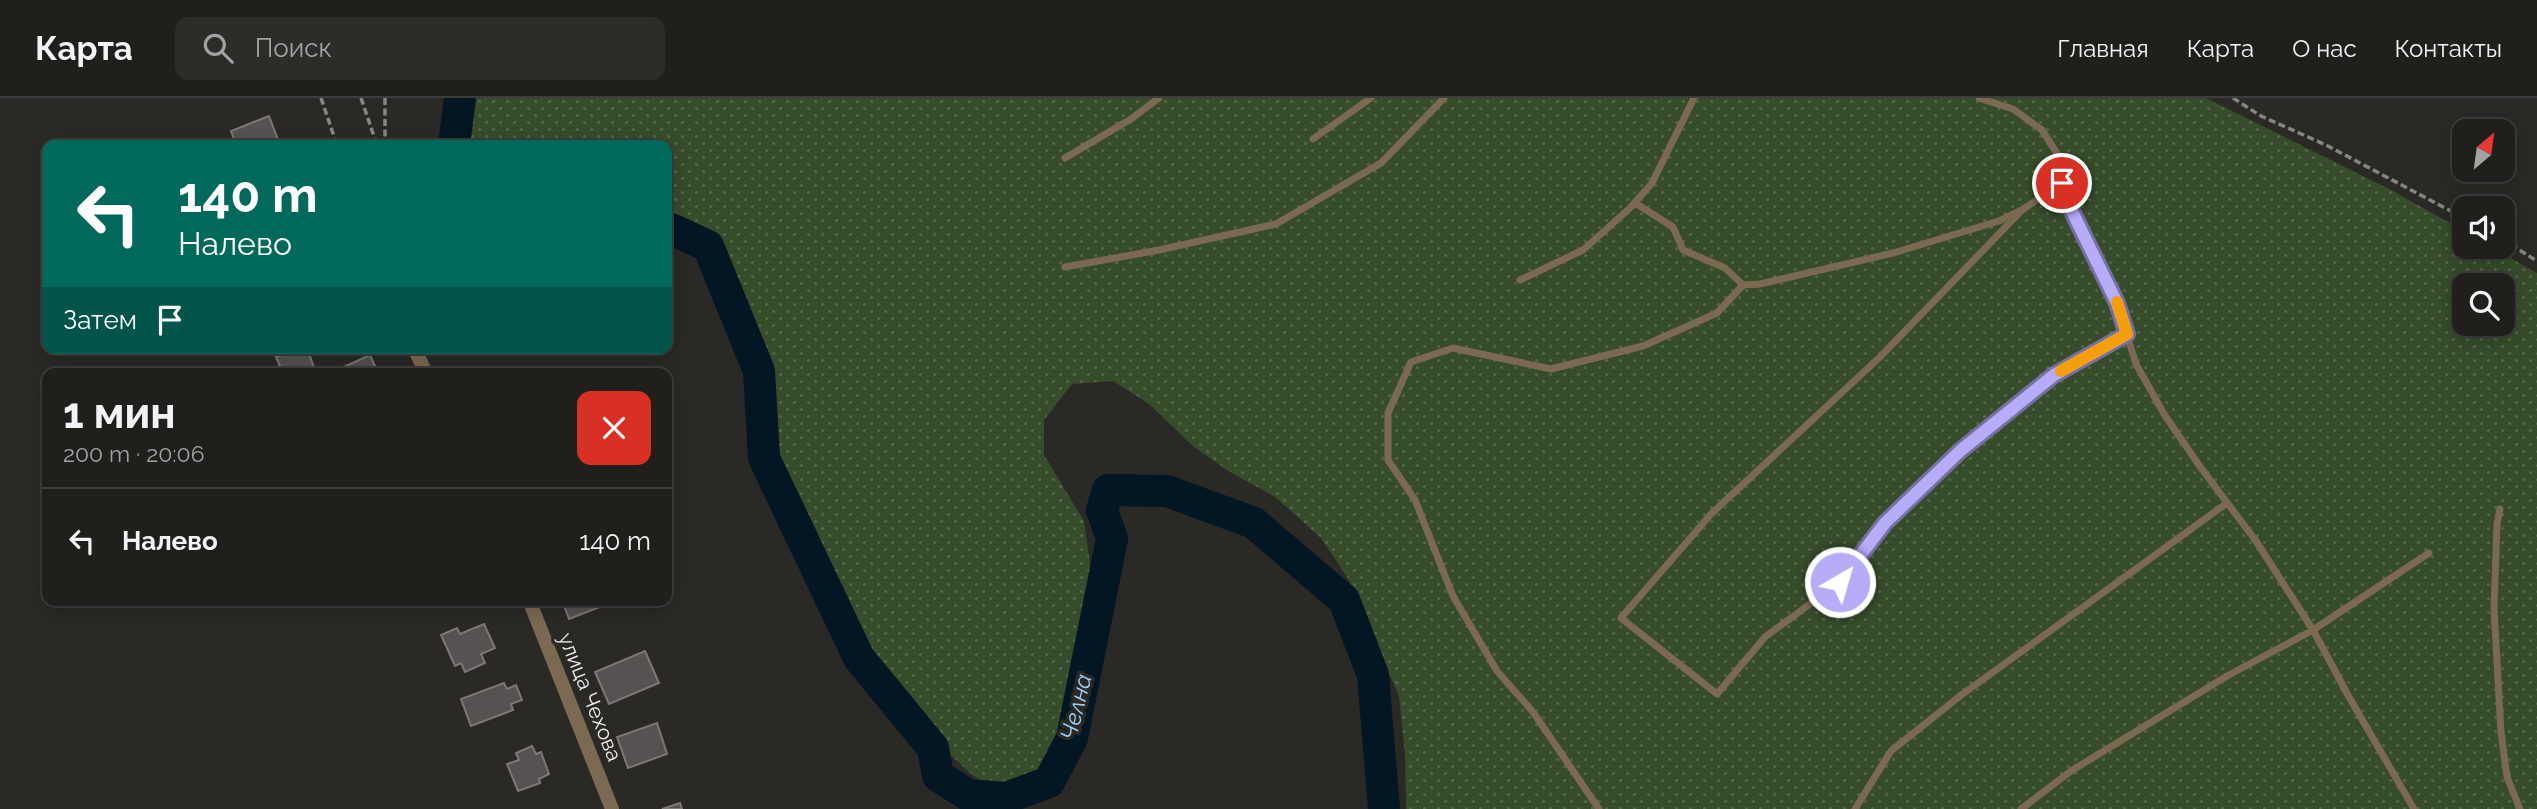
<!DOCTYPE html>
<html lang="ru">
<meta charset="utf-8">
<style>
body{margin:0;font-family:Raleway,sans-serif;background:#2d2c29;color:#f1f3f6;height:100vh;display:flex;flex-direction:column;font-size:26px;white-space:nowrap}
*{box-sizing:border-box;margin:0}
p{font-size:23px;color:#a2a2a3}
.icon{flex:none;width:38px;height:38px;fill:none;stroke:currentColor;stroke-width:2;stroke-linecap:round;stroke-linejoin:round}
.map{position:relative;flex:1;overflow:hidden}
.panel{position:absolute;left:42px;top:270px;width:630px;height:238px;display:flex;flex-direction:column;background:#201f1c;border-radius:14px;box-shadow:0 4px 18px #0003,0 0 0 2px #3d3d3b}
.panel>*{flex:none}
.top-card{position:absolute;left:42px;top:42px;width:630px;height:214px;border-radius:14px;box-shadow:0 4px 18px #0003,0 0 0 2px #3d3d3b;background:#00695c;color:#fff;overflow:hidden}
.needle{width:46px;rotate:29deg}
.buttons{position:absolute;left:2452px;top:21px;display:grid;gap:14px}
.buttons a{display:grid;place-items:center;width:63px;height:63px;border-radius:14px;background:#201f1c;box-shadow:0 4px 18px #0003,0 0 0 2px #3d3d3b;font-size:35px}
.pin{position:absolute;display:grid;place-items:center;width:60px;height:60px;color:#fff;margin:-30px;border:4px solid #fff;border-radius:50%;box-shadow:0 2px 7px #0007}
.me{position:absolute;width:77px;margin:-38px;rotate:38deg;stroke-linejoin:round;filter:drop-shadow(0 0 5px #0008)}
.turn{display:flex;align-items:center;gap:24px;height:147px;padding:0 21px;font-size:32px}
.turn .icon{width:91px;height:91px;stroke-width:2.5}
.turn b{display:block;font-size:49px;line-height:60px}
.then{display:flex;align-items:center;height:66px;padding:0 21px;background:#0003;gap:14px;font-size:26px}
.round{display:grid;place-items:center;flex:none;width:74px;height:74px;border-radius:14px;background:#2d2c29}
.head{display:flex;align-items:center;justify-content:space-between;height:119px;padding:0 21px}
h1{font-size:42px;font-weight:700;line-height:52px}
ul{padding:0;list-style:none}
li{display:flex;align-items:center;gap:21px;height:105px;padding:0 21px;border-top:2px solid #3d3d3b}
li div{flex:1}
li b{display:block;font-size:26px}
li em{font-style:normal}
header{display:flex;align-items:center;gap:42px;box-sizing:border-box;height:98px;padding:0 35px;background:#201f1c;border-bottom:2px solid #3d3d3b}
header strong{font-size:33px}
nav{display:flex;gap:38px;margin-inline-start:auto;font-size:24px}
.search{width:490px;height:63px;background:#2d2c29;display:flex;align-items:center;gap:18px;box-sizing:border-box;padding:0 24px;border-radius:14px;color:#a2a2a3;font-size:26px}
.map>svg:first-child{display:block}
.garden{fill:url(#garden-dots);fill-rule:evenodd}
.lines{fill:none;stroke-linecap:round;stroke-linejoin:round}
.river{stroke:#031624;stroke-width:32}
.building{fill:#575151;stroke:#7d7776;stroke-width:2}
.path{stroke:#868582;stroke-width:3.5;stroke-dasharray:7 3.5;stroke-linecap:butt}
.lane{stroke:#7c6951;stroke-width:7}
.street{stroke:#7c6951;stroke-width:14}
.route-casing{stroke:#7670a1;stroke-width:18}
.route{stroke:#b6acf8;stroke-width:12}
.slow{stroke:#f59e0b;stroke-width:12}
.labels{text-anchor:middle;stroke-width:7;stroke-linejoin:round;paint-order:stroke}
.street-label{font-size:21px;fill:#f0efed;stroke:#2a2925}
.water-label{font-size:23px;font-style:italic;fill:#9fd2f8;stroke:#2a2925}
</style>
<header>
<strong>Карта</strong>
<div class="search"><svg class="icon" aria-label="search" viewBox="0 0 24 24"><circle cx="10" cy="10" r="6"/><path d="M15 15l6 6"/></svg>Поиск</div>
<nav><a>Главная</a><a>Карта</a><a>О нас</a><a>Контакты</a></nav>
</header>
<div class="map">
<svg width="2537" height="711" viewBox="0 0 2537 711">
<defs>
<pattern id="garden-dots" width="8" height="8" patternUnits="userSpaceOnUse" patternTransform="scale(1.75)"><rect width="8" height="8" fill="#364c2b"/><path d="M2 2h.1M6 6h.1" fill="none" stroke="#53664a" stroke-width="1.8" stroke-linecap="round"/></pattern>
</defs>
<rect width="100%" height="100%" fill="#2a2925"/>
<path class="garden" d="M466,0H2206L2393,93L2464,133V149H2491L2537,175V711H1406L1405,656L1399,598L1349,482L1321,440L1275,399L1230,374L1194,349L1149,306L1113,283L1072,286L1044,322V357L1084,423L1101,542L1097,571L1081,613L1069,662L1060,678L1038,695L1000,696L971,676L925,633L860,549L798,424L767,313L748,203L726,165L698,150L667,139V47H464ZM2464,187H2502V226H2464Z"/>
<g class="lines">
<g class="river">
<path d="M454,47L460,0"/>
<path d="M667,129L708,148L759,273L764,360L859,560L933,650L938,678L968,697L1006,700L1049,684L1072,640L1112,441L1102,412L1108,392L1167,393L1254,425L1344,502L1373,577L1384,711"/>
</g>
</g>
<g class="building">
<path d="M269,18L280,47H236L231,33Z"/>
<path d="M298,250H307L316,275H262L280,268L276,259Z"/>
<path d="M370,257L378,275H340L339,271Z"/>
<path d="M562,502H603L605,507L569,521Z"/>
<path d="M484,526L495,550L481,556L485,565L465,574L461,565L455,568L441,537L457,530L460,536Z"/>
<path d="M645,553L659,585L609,606L595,574Z"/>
<path d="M504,585L507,591L516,587L522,602L511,606L513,612L471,628L461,601Z"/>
<path d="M657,625L667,656L628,670L617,639Z"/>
<path d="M532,648L536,656L541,654L549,676L539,681L540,685L518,693L507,666L519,662L516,655Z"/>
<path d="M680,705L682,711H662Z"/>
</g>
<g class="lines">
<g class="path">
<path d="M321,0L337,47"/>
<path d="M361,0L377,47"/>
<path d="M385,0V47"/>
<path d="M2233,0L2261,18L2326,47L2464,120"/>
<path d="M2502,141L2537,163"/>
</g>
<g class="lane">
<path d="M1979,0L2013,11L2042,32L2058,57L2064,97L2117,205L2136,266L2164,316L2201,370L2256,443L2313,532L2349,599L2414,711"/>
<path d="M1313,41L1371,0"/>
<path d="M1065,60L1131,21L1159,0"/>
<path d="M1635,105L1673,129L1683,152L1725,170L1743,187L1760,186L1893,155L1999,123L2022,112L2062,85"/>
<path d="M2022,112L1880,259L1711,416L1621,520L1717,596L1765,539L1840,484L1885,425L1960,353L2054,277L2127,236"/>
<path d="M1065,169L1159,152L1276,126L1381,65L1444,0"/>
<path d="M1520,182L1583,152L1630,110L1652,85L1694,0"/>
<path d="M2500,411L2497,426L2494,511L2501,634L2507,679L2520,711"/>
<path d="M1599,711L1533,614L1497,573L1453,498L1415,402L1388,362V315L1411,264L1453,250L1551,271L1643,248L1717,215L1743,187"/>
<path d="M1855,711L1891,653L1960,598L2227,405"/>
<path d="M2021,711L2071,673L2227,578L2313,532L2429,455"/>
</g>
<g class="street">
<path d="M414,250L426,275"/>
<path d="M529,502L612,711"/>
</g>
</g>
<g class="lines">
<g class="route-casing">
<path id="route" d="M1840,484L1885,425L1960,353L2054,277L2127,236L2117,205L2064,97L2062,85"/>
</g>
<use href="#route" class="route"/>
<path class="slow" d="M2061,273L2127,236L2117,204"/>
</g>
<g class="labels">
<g class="street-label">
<text transform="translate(590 599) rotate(68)" y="7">улица Чехова</text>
</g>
<g class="water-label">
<text transform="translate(1076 609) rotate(-76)" y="8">Челна</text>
</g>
</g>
</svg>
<div class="buttons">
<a><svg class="needle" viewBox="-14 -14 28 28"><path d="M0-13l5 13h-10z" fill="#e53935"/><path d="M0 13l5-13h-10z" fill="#a2a2a3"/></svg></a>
<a><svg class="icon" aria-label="sound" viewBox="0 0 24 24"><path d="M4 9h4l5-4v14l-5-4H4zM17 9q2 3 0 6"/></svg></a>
<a><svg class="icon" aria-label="search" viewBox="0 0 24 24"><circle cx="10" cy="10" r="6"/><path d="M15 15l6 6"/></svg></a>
</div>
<div class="pin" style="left:2062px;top:85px;background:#d93025"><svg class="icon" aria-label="arrive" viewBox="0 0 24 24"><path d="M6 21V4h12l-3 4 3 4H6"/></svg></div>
<svg class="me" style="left:1840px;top:484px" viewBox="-20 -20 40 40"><circle r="17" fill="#b6acf8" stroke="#fff" stroke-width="3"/><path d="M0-11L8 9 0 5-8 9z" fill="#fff"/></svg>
<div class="top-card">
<div class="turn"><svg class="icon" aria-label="left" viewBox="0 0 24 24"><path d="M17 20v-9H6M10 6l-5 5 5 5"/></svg><div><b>140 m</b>Налево</div></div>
<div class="then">Затем<svg class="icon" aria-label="arrive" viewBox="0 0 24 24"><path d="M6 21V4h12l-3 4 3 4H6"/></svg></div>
</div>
<section class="panel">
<div class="head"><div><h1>1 мин</h1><p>200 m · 20:06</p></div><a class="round" style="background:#d93025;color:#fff"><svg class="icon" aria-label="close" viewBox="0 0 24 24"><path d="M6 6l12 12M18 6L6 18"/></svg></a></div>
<ul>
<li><svg class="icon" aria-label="left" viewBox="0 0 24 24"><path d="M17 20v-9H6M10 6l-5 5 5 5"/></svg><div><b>Налево</b></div><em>140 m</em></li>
</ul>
</section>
</div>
